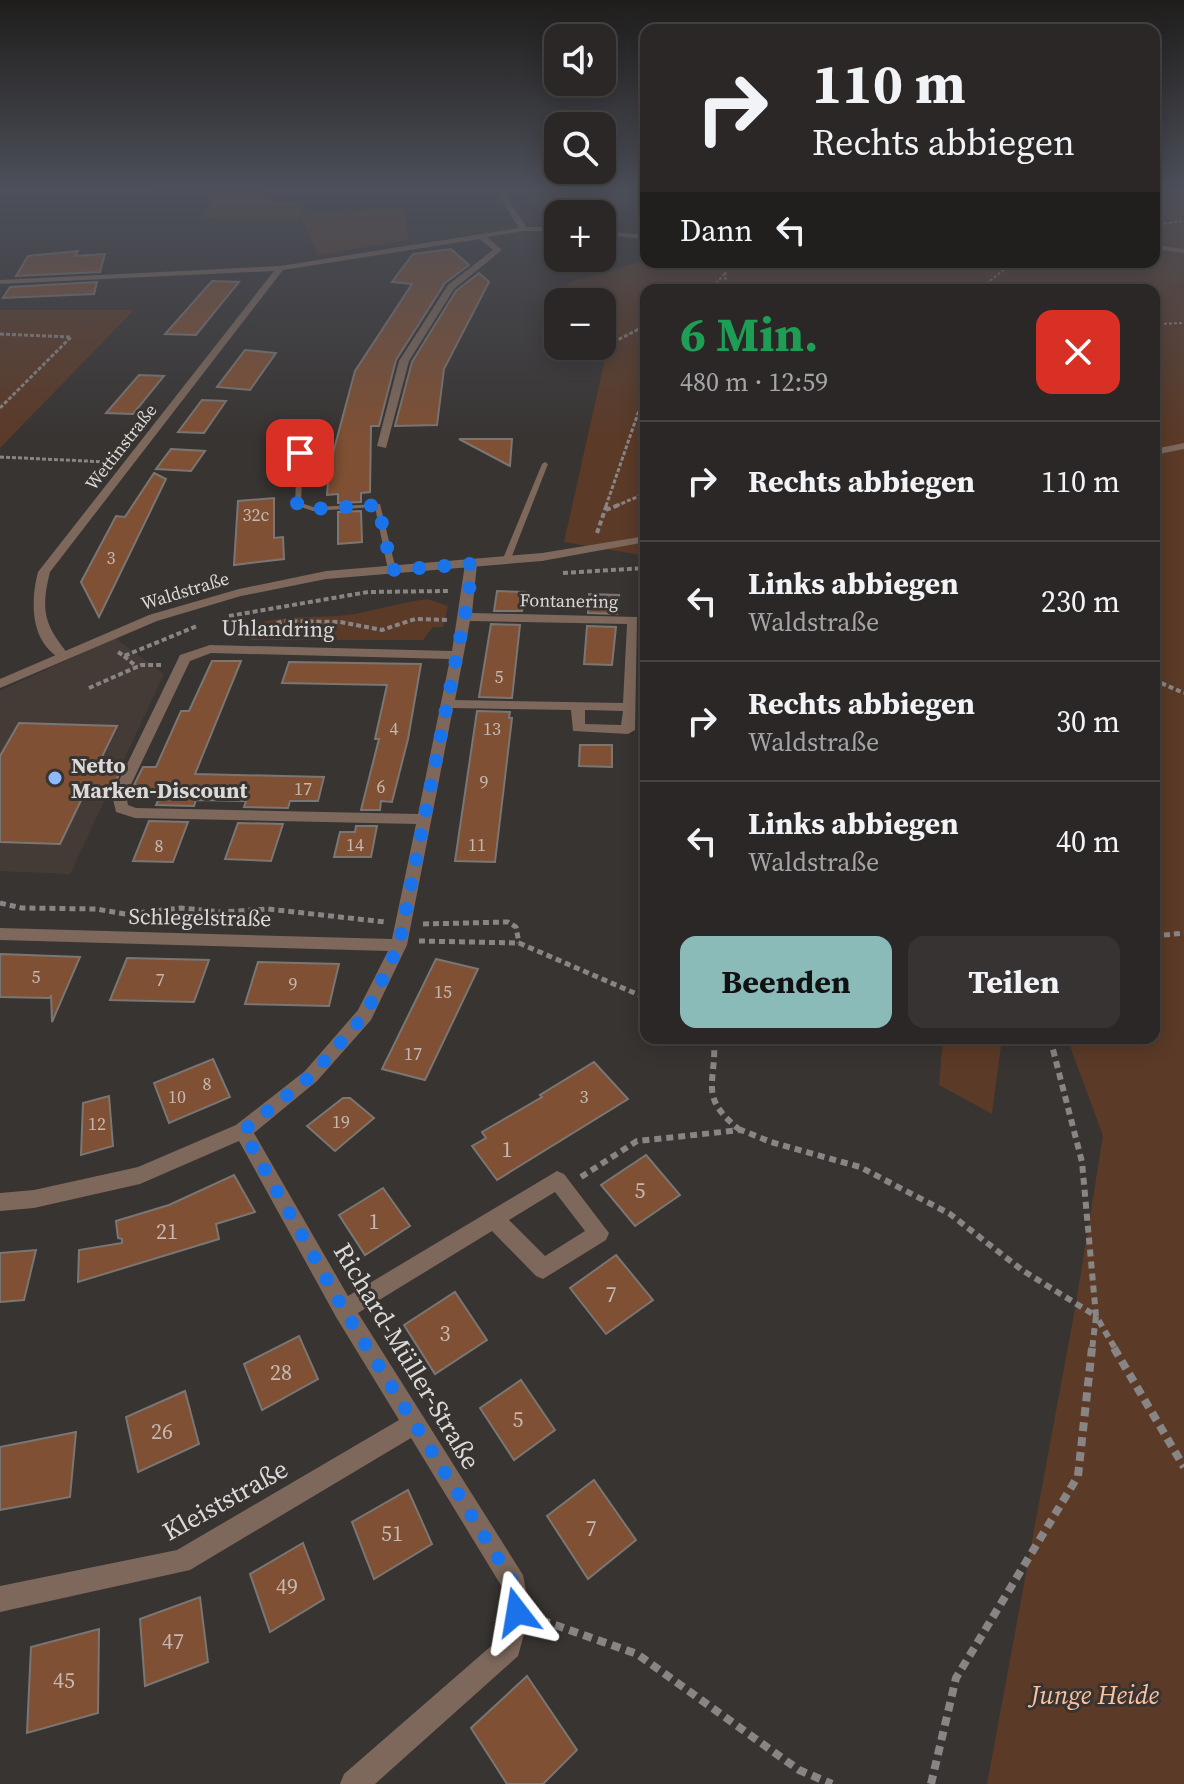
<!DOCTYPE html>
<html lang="de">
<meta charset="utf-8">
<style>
body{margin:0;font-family:"Source Serif 4",serif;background:#363332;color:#f1f3f6;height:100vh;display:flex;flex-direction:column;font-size:30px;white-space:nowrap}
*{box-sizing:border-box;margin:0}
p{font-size:26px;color:#a5a5a7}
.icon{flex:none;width:44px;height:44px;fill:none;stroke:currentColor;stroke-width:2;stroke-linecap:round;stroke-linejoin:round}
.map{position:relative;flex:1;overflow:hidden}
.details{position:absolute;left:640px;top:284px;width:520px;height:760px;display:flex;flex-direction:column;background:#2a2726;border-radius:16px;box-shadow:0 4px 20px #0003,0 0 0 2px #464443}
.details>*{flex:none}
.guide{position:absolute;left:640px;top:24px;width:520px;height:244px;border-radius:16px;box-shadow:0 4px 20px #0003,0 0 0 2px #464443;background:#2a2726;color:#f1f3f6;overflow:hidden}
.fabs{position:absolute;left:544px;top:24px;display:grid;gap:16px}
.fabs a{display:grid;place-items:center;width:72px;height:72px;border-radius:16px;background:#2a2726;box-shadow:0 4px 20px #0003,0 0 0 2px #464443;font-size:40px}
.pin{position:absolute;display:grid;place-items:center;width:68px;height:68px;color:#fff;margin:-34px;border-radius:16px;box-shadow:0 4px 12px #0006}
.me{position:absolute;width:88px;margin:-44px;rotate:346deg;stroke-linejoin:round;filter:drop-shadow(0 0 6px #0008)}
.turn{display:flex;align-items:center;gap:28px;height:168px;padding:0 40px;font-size:36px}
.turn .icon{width:104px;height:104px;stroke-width:2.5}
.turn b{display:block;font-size:56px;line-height:68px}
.then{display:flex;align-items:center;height:76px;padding:0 40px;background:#0003;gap:16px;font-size:30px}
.round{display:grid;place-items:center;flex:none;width:84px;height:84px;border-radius:16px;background:#363332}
.headline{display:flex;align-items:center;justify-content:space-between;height:136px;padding:0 40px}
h1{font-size:48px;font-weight:700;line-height:60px;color:#1e9e55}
.action{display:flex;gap:16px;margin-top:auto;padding:16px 40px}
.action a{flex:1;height:92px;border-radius:16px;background:#8bbbb9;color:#111;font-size:32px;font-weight:700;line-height:92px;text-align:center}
.action a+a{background:#363332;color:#f1f3f6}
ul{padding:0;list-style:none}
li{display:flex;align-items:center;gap:24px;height:120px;padding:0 40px;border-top:2px solid #464443}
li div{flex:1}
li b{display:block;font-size:30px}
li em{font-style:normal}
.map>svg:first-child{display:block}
.built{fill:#453b36}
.green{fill:#5b3a27}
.building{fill:#7f5034;stroke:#7a7673;stroke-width:2}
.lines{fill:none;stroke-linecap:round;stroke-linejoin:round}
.path-far5{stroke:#888584;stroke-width:2;stroke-dasharray:3 2;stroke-linecap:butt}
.path-far4{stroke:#888584;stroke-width:3;stroke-dasharray:4 2;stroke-linecap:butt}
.path-far3{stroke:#888584;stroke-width:4;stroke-dasharray:5 3;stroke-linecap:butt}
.path-far2{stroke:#888584;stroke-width:5;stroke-dasharray:6 4;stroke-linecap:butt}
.path-far1{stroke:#888584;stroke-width:6;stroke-dasharray:7 5;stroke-linecap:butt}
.path{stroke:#888584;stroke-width:8;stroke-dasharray:9 6;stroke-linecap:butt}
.service{fill:#7d685b;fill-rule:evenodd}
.minor{fill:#7d685b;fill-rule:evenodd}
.tertiary{fill:#7d685b;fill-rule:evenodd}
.route{stroke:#1a73e8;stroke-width:14;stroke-dasharray:0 25.2}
.poi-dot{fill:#90b8fd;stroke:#383432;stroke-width:3}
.labels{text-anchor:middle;stroke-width:6;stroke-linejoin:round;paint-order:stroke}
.far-street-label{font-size:18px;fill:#dcdad9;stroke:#383432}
.number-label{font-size:18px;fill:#c5b8b0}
.street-label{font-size:22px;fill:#dcdad9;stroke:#383432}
.poi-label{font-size:22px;font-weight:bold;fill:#dcdad9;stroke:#383432;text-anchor:start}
.near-number-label{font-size:22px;fill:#c5b8b0}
.near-street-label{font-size:26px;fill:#dcdad9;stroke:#383432}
.near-park-label{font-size:26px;font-style:italic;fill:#fdc19e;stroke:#383432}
</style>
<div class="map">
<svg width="1184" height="1784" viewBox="0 0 1184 1784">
<rect width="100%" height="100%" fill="#383432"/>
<path class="built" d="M115,638L164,674L70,874L0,871V691Z"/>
<g class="green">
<path d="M268,189L270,201H295L302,214L403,208L409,240L318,255L301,217L203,218L215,192L143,190Z"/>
<path d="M1154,189H1184V1784H987L1076,1303L1103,1136L1067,1038H1154V290H646V556L564,542L608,345L602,339V302H568V283L643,261L646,242V262H1154Z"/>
<path d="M0,310H134L0,448Z"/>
<path d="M428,599L448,606L443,627H433L423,640H250L255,624C290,613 325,620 360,613C383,608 404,602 428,599Z"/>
<path d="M943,1038H1002L992,1114L939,1085Z"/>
</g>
<g class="building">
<path d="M451,249L469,265L445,283L396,360L379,426H371L370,492L361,493V502L338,503V494L327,495L329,468L355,371L412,284L392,282L413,254Z"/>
<path d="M78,251L75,256L105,254L100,272L16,276L28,256Z"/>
<path d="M479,273L489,282L444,369L437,425L395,426L412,362L456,291Z"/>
<path d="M212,281L239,282L196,335L165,334Z"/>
<path d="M97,282L94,294L3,298L10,287Z"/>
<path d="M245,350L276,353L250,390L217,387Z"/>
<path d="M139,375L164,376L133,414L106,413Z"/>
<path d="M202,400L226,401L204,433L178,432Z"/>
<path d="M459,439H512L510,466Z"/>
<path d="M171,449L205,451L191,471L156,469Z"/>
<path d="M154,473L166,479L99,617L81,582L116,516L125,517Z"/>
<path d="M274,498V538L283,537L284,559L234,565L238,501Z"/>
<path d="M361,511L362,542L338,544V512Z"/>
<path d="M497,591L525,592L522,611H494Z"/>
<path d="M589,594L619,595L617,614L588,613Z"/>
<path d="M491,624L520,625L512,698L479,697Z"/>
<path d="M587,626L616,627L612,665L584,664Z"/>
<path d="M212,661H241L195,774L324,777L318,801H290L288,808L244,807L246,801L196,800L194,806L156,805L161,794L131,791L143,767H156L181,711H189Z"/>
<path d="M289,662L421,664L408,739L392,802L381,801L380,810H361L379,739H375L387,685L282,683Z"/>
<path d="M477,711L510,712L509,718H512L495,862L455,861Z"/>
<path d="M19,723L117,726L98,765L123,766L111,791L86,790L60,844L0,842V756Z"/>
<path d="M580,745H612V767L579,766Z"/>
<path d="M149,821L188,822L173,862L133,861Z"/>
<path d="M238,823L283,824L271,861L225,859Z"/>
<path d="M356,826H377L371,857H334L340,832H355Z"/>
<path d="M0,954L80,957L52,1022L51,995L50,998L0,997Z"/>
<path d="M127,958L209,960L194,1002L110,1000Z"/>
<path d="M436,959L478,969L425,1080L382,1069Z"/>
<path d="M258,962L339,964L329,1006L245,1004Z"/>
<path d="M213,1059L230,1097L169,1123L154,1083Z"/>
<path d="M594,1062L628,1099L497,1180L472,1146L486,1138L482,1132L542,1097L540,1095Z"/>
<path d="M109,1096L113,1146L81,1155L83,1103Z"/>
<path d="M343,1098H350L374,1118L335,1151L307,1126Z"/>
<path d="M646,1155L680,1195L635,1226L601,1185Z"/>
<path d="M234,1175L255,1212L216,1224L219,1239L78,1282L79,1250L122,1243V1239L118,1238L116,1221L169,1205Z"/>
<path d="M383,1188L410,1226L365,1255L339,1215Z"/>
<path d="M36,1250L24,1300L0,1302V1253Z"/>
<path d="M616,1255L653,1300L606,1334L570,1288Z"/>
<path d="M455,1292L487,1340L435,1374L404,1325Z"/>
<path d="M299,1336L318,1379L262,1410L244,1364Z"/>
<path d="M521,1380L555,1430L514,1460L480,1408Z"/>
<path d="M185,1391L199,1444L138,1472L126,1417Z"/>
<path d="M76,1432L70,1497L0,1510V1447Z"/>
<path d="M594,1480L636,1540L588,1579L547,1516Z"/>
<path d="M408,1490L432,1544L374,1579L352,1522Z"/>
<path d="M303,1543L324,1599L270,1632L250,1574Z"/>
<path d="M200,1597L208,1662L145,1686L140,1619Z"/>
<path d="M99,1629L98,1713L27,1733L31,1647Z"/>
<path d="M527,1676L577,1750L543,1784H507L471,1728Z"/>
</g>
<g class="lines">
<g class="path-far5">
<path d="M1154,225L1184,221"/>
<path d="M725,262L726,290"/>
<path d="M703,290L714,286L725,273"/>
<path d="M978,290L1014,262"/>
<path d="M1154,324L1184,323"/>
<path d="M637,330L646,326"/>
</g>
<g class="path-far4">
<path d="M0,334L71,337"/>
<path d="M608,345L641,328"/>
<path d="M0,408L71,337"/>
<path d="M0,457L107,462"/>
<path d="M606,506L646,390"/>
<path d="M616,506L646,493"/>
</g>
<g class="path-far3">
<path d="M606,510L621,504"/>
<path d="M597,533L607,504"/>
<path d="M563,573L646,568"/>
<path d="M229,616L368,592L449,591"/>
<path d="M246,632L284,621L340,622L382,630L415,619L447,620"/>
<path d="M118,652L124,656L197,626"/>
<path d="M124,656L137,667"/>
<path d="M1154,680L1184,693"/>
<path d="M89,688L141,665H161"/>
</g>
<g class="path-far2">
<path d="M0,903L22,908L96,909L125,914L181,908L221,912L268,909L385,922"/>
<path d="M423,924L508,922L516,927L519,943"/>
<path d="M1154,936L1184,933"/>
<path d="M419,941L519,943L646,998"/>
</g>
<g class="path-far1">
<path d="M714,1038C717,1084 697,1096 740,1130"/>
<path d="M1050,1038L1082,1162L1096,1316L1116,1350"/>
<path d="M581,1177L637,1141L741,1130L771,1142L860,1167L950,1214L1022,1270L1096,1316L1092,1350"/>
</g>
<g class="path">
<path d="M1114,1348L1184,1467"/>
<path d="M541,1620L637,1654L799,1770L832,1784"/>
<path d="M931,1784L956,1678L1078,1476L1092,1348"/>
</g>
<g class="service">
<path d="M300,451L303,453L301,503L313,507L380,504L396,570L395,572H389L388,570L375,507L313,511L295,505L297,453Z"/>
<path d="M545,462L548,464L510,561L506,563H503L502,561L542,464Z"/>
</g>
<g class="minor">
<path d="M495,189H502L526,227H558V231H524L487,237L502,250L454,289L409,361L386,448L377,446L399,361L448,285L493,250L480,239L283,270L50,572C40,612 45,626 70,656L64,660C30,645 30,602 38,572L274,271L0,284V280L280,266L519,228Z"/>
<path d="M602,231L646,235V239L602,235Z"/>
<path d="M1154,245L1184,249V253L1154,249Z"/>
<path d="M471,560L477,564L472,613L637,617L635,730L628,734L573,731L571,710L453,708L407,945L371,1020L317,1081L254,1133L348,1296L557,1171L564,1174L609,1233L606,1240L543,1279L536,1276L492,1231L358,1313L523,1575L530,1612L518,1656L375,1784H340L344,1774L498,1640L504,1612L502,1587L411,1438L190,1570L0,1612V1586L177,1550L399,1420L336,1317L239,1141L140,1184L34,1208L0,1211V1193L34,1190L138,1167L236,1125L305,1071L358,1010L388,951L0,940V928L392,939L416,824L135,818L116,812L112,795L180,655L210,645L452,651L465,564ZM470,621L627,624L623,703L455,700ZM211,653L450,659L418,814L136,808L128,805L126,795L190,661ZM585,710L623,711L621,725L585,724ZM555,1192L585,1231L545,1256L509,1220Z"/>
</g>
<g class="tertiary">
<path d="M1184,443V449L1154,455V449Z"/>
<path d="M646,536V542L542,561L326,579L241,596L157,621L0,688V679L149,615L239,589L326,571L542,553Z"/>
</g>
</g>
<linearGradient id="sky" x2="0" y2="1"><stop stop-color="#1f1d1c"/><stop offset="0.43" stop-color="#4d505a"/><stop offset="1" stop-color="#4d505a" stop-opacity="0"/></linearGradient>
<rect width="1184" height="439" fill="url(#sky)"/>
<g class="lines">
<path class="route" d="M300,453L297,504L313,509L378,505L392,570L471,564L469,594L399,945L365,1015L311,1076L243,1131L344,1310L514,1584L517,1612"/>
</g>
<circle class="poi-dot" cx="55" cy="778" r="8"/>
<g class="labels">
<g class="far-street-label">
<text transform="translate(121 447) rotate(-52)" y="6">Wettinstraße</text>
<text transform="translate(185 591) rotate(-17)" y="6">Waldstraße</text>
<text transform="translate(569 601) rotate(1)" y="6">Fontanering</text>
</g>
<g class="number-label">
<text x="256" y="521">32c</text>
<text x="111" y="564">3</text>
<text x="499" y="683">5</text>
<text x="394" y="735">4</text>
<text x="492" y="735">13</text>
<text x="484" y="788">9</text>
<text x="381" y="793">6</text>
<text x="303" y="795">17</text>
<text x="355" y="851">14</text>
<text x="477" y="851">11</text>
<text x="159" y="852">8</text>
<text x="36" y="983">5</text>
<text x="160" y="986">7</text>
<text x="293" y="990">9</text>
<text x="443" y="998">15</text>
<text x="413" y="1060">17</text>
<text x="207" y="1090">8</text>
<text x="177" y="1103">10</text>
<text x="584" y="1103">3</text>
<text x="341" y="1128">19</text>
<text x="97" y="1130">12</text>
</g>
<g class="street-label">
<text transform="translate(278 628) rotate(1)" y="8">Uhlandring</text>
<text transform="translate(200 917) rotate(1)" y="8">Schlegelstraße</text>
</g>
<g class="poi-label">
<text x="71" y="773">Netto<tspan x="71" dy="25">Marken-Discount</tspan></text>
</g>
<g class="near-number-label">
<text x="507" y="1157">1</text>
<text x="640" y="1198">5</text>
<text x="374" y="1229">1</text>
<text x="167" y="1239">21</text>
<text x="611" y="1302">7</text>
<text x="445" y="1341">3</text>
<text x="281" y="1380">28</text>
<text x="518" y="1427">5</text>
<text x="162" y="1439">26</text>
<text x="591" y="1536">7</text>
<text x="392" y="1541">51</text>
<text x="287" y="1594">49</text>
<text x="173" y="1649">47</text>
<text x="64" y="1688">45</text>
</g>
<g class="near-street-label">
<text transform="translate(407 1356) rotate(59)" y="9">Richard-Müller-Straße</text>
<text transform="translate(225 1500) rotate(-29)" y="9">Kleiststraße</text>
</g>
<g class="near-park-label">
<text x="1095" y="1704">Junge Heide</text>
</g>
</g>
</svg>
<div class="fabs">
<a><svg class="icon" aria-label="sound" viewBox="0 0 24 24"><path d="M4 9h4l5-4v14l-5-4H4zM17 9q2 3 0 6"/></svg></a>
<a><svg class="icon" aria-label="search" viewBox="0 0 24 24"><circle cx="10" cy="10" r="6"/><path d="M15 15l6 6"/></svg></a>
<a>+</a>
<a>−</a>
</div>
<div class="pin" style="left:300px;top:453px;background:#d93025"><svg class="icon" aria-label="arrive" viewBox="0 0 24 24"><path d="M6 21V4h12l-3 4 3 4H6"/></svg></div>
<svg class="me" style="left:517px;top:1612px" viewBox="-20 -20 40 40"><path d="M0-17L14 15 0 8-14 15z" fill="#1a73e8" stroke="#fff" stroke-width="4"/></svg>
<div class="guide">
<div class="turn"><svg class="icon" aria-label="right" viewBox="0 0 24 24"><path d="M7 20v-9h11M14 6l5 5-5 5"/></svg><div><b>110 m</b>Rechts abbiegen</div></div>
<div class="then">Dann<svg class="icon" aria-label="left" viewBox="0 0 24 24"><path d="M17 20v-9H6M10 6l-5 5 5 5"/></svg></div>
</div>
<section class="details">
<div class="headline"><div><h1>6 Min.</h1><p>480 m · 12:59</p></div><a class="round" style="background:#d93025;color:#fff"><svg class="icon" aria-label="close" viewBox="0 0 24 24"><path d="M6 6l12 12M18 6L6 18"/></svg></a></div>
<ul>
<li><svg class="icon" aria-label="right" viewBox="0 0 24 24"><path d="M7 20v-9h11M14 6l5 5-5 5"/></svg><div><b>Rechts abbiegen</b></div><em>110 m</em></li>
<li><svg class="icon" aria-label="left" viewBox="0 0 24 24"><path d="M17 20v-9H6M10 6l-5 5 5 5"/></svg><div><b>Links abbiegen</b><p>Waldstraße</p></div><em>230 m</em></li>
<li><svg class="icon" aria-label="right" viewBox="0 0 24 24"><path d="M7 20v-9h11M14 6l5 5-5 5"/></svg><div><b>Rechts abbiegen</b><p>Waldstraße</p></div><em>30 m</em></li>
<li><svg class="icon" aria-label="left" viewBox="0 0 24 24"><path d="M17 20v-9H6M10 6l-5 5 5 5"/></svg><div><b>Links abbiegen</b><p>Waldstraße</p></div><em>40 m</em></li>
</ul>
<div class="action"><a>Beenden</a><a>Teilen</a></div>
</section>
</div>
